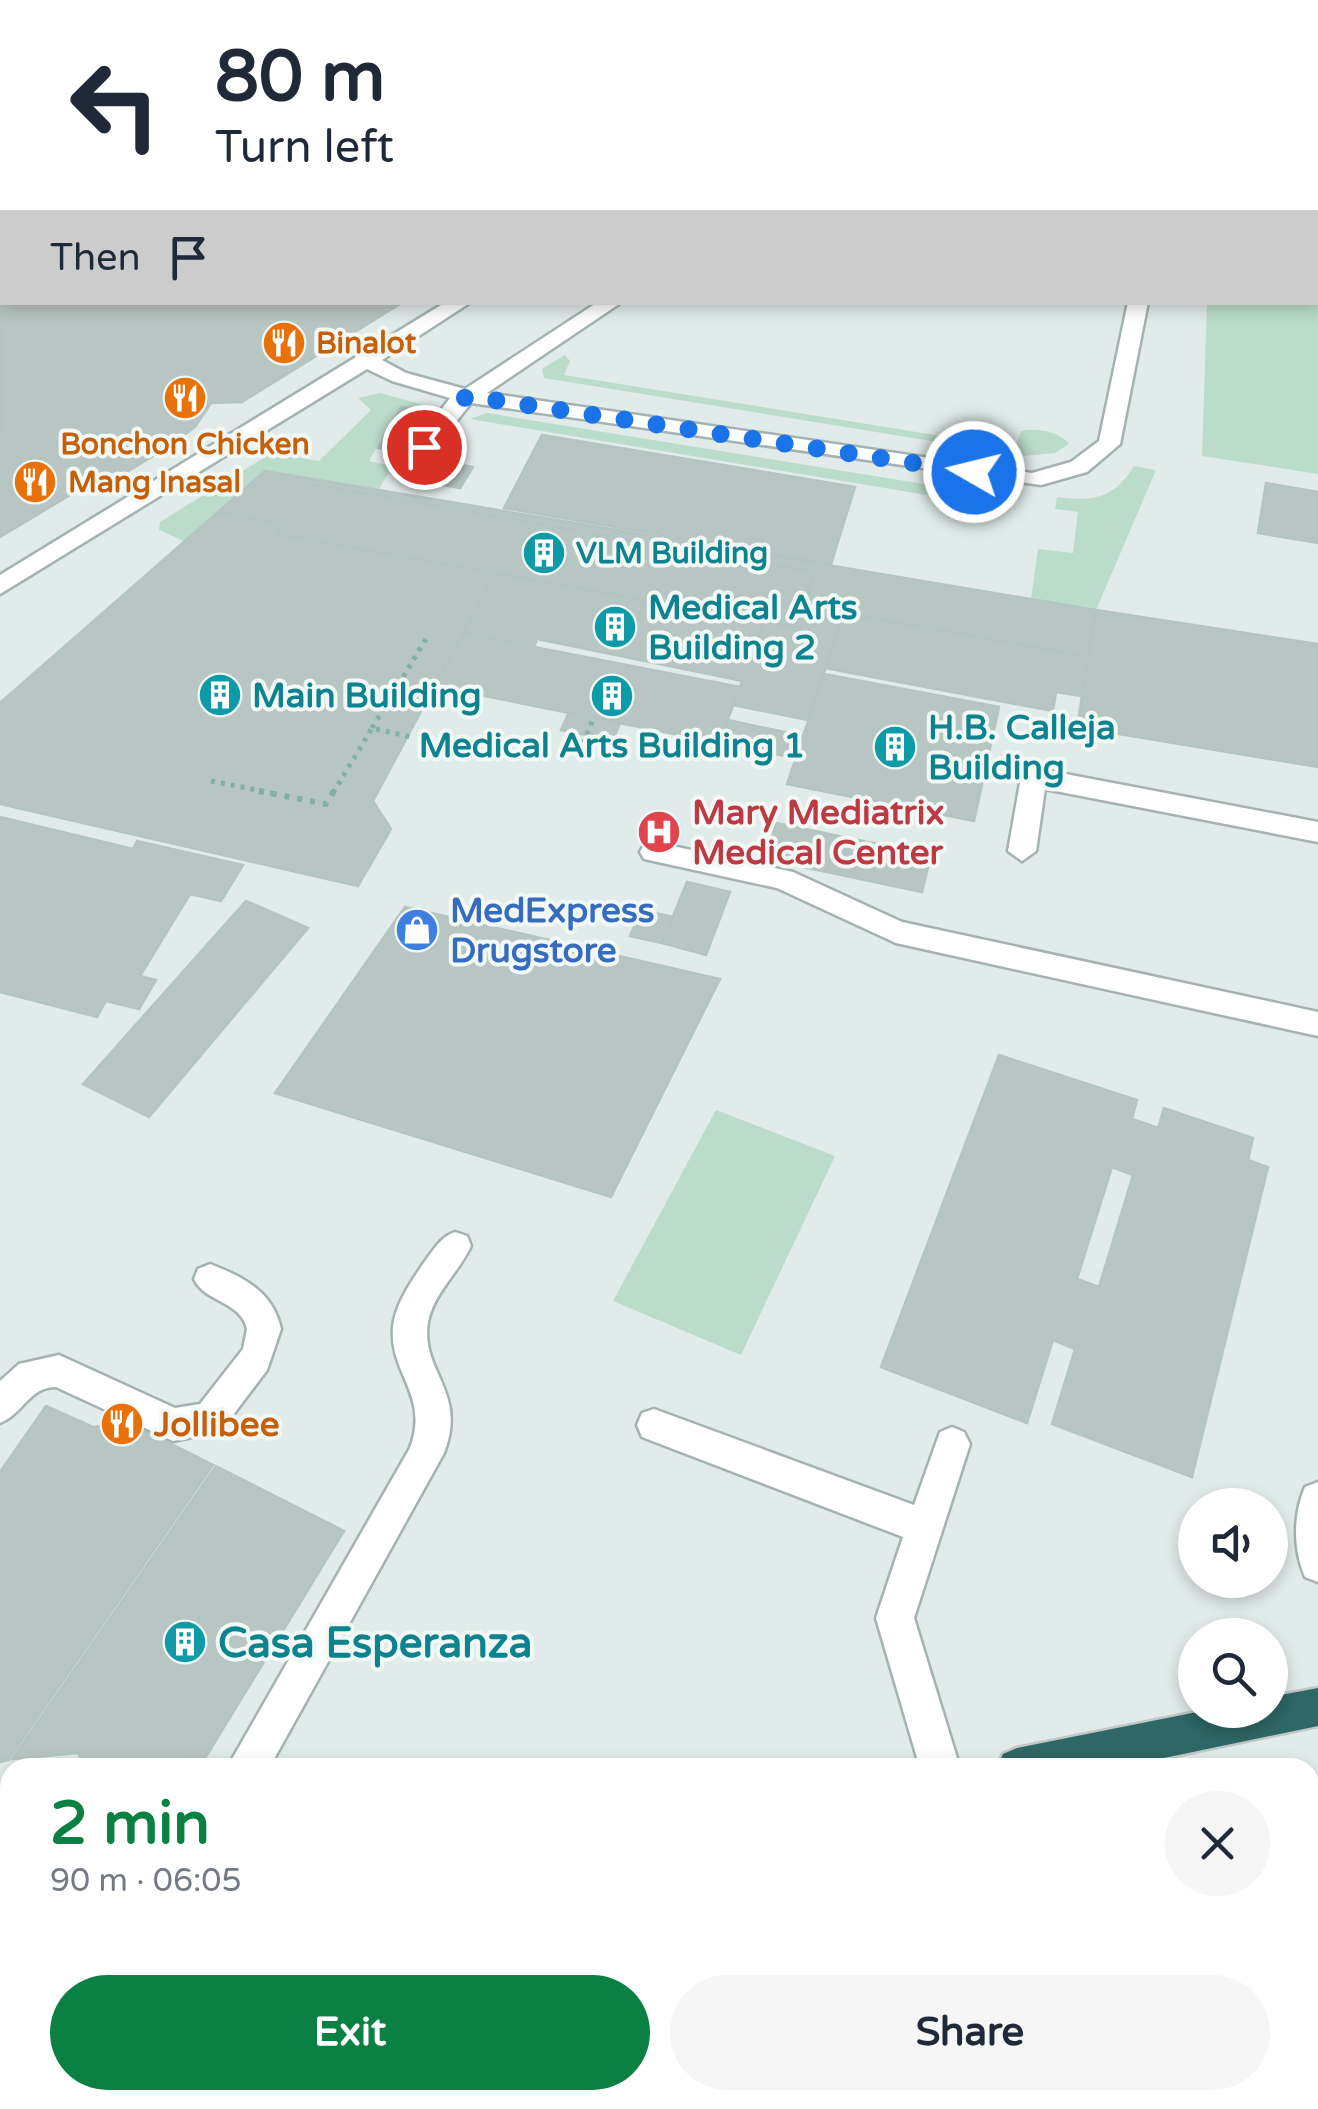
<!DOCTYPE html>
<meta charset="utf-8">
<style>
body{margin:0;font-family:"Varela Round",sans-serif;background:#f6f6f7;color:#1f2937;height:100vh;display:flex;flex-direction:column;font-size:38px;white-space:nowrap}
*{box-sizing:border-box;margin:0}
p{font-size:32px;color:#747a83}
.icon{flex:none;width:55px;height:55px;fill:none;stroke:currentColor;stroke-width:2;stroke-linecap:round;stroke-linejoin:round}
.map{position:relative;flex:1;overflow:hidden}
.panel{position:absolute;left:0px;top:1758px;width:1320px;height:352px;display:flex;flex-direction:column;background:#fff;border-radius:30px 30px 0 0;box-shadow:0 5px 15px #0003}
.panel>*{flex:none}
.guide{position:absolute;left:0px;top:0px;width:1320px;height:305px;box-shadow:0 5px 15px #0003;background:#fff;color:#1f2937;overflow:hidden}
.controls{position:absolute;left:1178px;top:1488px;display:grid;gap:20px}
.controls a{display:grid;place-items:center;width:110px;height:110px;border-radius:50%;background:#fff;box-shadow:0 5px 15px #0003;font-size:50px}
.pin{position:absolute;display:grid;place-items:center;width:85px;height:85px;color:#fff;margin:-42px;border:5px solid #fff;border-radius:50%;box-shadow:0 2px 10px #0007}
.me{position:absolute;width:110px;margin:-55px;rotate:278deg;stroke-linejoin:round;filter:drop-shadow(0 0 8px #0008)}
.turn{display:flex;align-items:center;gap:35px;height:210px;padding:0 50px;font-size:45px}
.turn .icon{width:130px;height:130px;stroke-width:2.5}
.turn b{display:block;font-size:70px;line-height:85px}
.then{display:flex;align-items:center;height:95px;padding:0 50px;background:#0003;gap:20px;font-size:38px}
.round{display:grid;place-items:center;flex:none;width:105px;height:105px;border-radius:52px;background:#f6f6f7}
.overview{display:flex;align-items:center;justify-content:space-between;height:170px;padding:0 50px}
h1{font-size:60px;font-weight:700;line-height:75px;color:#0b8043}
.primary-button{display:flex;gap:20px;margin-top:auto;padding:20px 50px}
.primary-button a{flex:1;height:115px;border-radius:60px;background:#0b8043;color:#fff;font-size:40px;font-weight:700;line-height:115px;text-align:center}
.primary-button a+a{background:#f6f6f7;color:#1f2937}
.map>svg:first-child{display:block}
.green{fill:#bbdcca}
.building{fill:#b7c6c2;stroke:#b4c5c1;stroke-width:2.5;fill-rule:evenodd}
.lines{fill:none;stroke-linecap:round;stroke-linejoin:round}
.minor-casing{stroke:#a4b3b1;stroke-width:5}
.highway-casing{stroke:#c1c8c8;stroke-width:5}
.path-far1{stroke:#83aea9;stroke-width:5;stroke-dasharray:4 6;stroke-linecap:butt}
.path{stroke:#83aea9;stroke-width:6;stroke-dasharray:5 8;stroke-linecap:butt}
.minor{fill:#fff;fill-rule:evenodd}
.highway{fill:#2f6666;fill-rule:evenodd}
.route{stroke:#1a73e8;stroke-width:18;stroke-dasharray:0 32.4}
.labels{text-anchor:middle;stroke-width:8;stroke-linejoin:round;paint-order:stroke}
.far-food-label{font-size:30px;font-weight:bold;fill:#c56008;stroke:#f2f8f6;text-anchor:start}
.far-culture-label{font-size:30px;font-weight:bold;fill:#0d838f;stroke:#f2f8f6;text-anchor:start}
.culture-label{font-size:35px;font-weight:bold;fill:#0d838f;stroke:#f2f8f6;text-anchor:start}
.health-label{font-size:35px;font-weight:bold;fill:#be3a42;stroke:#f2f8f6;text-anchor:start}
.shop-label{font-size:35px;font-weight:bold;fill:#366cbe;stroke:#f2f8f6;text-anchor:start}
.food-label{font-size:35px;font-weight:bold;fill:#c56008;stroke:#f2f8f6;text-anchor:start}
.near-culture-label{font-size:42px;font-weight:bold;fill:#0d838f;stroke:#f2f8f6;text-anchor:start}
</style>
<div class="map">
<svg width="1318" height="2109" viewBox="0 0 1318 2109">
<rect width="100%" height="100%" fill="#e1ebe9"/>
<g class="green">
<path d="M1318,201V474L1202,456L1207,303L1318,302Z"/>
<path d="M565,355L570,361L564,375L1015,448L1021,431C1035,427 1061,432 1069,444L1055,453L1024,456L544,378L542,369Z"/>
<path d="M380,393L427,406L424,410L400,407L369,461L393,466L379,489L265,470L184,541L159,530L160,522L272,453L319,461L371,410L358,398Z"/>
<path d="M487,413L979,493L993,506L470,419Z"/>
<path d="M1134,466L1156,470L1096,610L1031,599L1038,549L1073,553L1078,512L1055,509L1057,497C1093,502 1115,498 1134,466Z"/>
<path d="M716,1110L835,1156L741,1355L613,1301Z"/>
</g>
<g class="building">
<path d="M471,0H561L469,2Z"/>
<path d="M1005,0H1103L1004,2Z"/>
<path d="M2,99V302H403L242,402L211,403L195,427L171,445L99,489L90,483L0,537Z"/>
<path d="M401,407L427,411L405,452L378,448Z"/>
<path d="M542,435L855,487L831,564L504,508Z"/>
<path d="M410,454L473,467L460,488L396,476Z"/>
<path d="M265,471L1096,610L1088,657L844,613L841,622L799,613L814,572L309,484L283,525L218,512Z"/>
<path d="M1266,483L1318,492V543L1258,533Z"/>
<path d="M309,484L814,572L795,627L277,534Z"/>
<path d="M218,512L283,525L277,534L495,573L373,801L391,829L358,886L0,804V703Z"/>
<path d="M495,573L764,622L743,681L537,639L534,647L464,633Z"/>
<path d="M1096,610L1318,644V767L1077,727Z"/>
<path d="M799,613L841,622L808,720L733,705L764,622L795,627Z"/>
<path d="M844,613L1088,657L1082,696L1056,692L1053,711L825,668Z"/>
<path d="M464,633L534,647L740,687L719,743L435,686Z"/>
<path d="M824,674L999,707L974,821L787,784Z"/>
<path d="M569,712L620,723L613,740L561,730Z"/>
<path d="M728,720L803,736L796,758L719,743Z"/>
<path d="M0,817L133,849L137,841L243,865L221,901L190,894L140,976L156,980L139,1009L106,1001L97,1017L0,992Z"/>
<path d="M776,823L931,855L922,892L765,859Z"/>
<path d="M687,882L730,892L706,955L662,943Z"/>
<path d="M246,901L308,928L149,1117L83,1084Z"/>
<path d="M405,907L720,979L611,1197L275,1093Z"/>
<path d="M641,910L673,917L662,943L630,936Z"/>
<path d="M999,1055L1137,1100L1132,1119L1158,1128L1164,1108L1253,1138L1248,1160L1268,1167L1192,1477L1052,1424L1075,1349L1053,1340L1027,1423L881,1367ZM1112,1167L1133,1175L1099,1287L1077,1279Z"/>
<path d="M46,1406L93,1427L130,1423L213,1465L8,1760L0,1762V1472Z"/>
<path d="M216,1466L344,1531L199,1768H86L78,1753L12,1759Z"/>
</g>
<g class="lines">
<g class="minor-casing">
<g id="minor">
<path d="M872,0H918L919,2H871Z"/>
<path d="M2,47V57L0,58V48Z"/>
<path d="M446,302H471L382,360L406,373L465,389L598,302H622L487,393L1032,473L1071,462L1099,441L1128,302H1148L1120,444L1087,472L1041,485L471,403L432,452L424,454L413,447L450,398L392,381L367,369L0,594V575Z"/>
<path d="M1034,768L1318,822V842L1045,789L1036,851L1022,861L1008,851L1021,777Z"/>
<path d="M654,842L793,872L902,922L1318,1012V1036L896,943L777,888L644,859L640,852L644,845Z"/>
<path d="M455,1232L467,1236L471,1246C459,1272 433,1294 428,1322C420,1372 468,1391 444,1453L269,1768H227L410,1448C430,1395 389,1374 393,1327C395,1305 411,1282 423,1264C433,1251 440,1237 455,1232Z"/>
<path d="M210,1264C244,1277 273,1292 281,1329L267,1370L221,1431L173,1441L56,1387C29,1387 23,1414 0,1423V1381L19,1364L59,1355L175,1408L200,1404L243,1349L247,1329C241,1301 204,1302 194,1279L198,1269Z"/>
<path d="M654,1409L914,1505L940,1432L952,1427L964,1432L970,1444L914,1618L960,1768H920L876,1618L903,1537L642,1437L637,1425L642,1413Z"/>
<path d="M1318,1482V1582L1305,1577C1293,1549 1293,1515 1305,1487Z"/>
<path d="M429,2100H473L474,2109H430Z"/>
</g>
</g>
<g class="highway-casing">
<g id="highway">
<path d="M1318,1688V1726L1116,1768H997L1003,1754L1017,1748L1207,1710H1270V1697Z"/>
<path d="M1318,1864V1906L1310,1908V1866Z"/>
<path d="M10,1930V1972L0,1974V1932Z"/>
<path d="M197,2100H284L280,2109H193Z"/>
</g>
</g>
<g class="path-far1">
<path d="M372,728L426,639"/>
<path d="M579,753L594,717"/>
<path d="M211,781L272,793"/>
<path d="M333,793L372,728L411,737"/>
</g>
<path class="path" d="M259,791L326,804L334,791"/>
<use href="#minor" class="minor"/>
<use href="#highway" class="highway"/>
</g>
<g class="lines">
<path class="route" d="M424,447L444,415L467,396L974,472"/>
</g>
<defs>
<g id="restaurant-disc" transform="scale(2.25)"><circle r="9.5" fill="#e8710a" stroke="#f2f8f6"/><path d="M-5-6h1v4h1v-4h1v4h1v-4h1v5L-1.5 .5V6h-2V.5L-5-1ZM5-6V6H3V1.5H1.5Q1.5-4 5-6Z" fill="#fff"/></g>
<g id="building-disc" transform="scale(2.25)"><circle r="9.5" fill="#0f9aa8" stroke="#f2f8f6"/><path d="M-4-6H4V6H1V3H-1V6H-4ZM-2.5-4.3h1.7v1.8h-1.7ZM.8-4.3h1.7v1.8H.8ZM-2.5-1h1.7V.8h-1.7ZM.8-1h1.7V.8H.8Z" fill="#fff"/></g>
<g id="hospital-disc" transform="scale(2.25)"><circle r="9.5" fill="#e0444e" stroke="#f2f8f6"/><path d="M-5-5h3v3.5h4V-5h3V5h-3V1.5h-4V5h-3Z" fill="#fff"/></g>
<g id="shop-disc" transform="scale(2.25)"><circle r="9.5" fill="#3f7fe0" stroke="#f2f8f6"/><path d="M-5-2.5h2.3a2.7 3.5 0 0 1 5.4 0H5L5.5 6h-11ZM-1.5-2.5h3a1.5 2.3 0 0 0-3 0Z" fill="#fff"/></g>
</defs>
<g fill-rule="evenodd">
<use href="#restaurant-disc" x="284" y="343"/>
<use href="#restaurant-disc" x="185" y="398"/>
<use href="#restaurant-disc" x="35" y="482"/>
<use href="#building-disc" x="544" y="553"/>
<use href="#building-disc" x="615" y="627"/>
<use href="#building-disc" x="220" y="695"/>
<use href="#building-disc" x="612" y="696"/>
<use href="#building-disc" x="895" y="747"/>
<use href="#hospital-disc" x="659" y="832"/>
<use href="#shop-disc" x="417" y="930"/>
<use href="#restaurant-disc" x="122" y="1424"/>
<use href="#building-disc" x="185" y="1642"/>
</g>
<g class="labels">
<g class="far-food-label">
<text x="316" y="353">Binalot</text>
<text x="185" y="454" text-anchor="middle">Bonchon Chicken</text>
<text x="68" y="492">Mang Inasal</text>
</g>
<g class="far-culture-label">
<text x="576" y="563">VLM Building</text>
</g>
<g class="culture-label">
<text x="648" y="619">Medical Arts<tspan x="648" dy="40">Building 2</tspan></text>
<text x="252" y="707">Main Building</text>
<text x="928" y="739">H.B. Calleja<tspan x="928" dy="40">Building</tspan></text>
<text x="612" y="757" text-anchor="middle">Medical Arts Building 1</text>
</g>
<g class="health-label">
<text x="692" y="824">Mary Mediatrix<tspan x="692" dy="40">Medical Center</tspan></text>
</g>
<g class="shop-label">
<text x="450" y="922">MedExpress<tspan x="450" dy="40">Drugstore</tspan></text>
</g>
<g class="food-label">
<text x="154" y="1436">Jollibee</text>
</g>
<g class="near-culture-label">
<text x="218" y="1657">Casa Esperanza</text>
</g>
</g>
</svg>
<div class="controls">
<a><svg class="icon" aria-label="sound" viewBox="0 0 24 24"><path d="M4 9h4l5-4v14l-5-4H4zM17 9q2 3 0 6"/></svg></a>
<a><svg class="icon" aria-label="search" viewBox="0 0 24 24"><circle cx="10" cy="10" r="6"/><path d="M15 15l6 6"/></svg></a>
</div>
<div class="pin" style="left:424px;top:447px;background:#d93025"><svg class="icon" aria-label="arrive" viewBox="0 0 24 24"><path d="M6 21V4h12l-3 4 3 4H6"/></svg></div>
<svg class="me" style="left:974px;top:472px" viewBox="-20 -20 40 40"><circle r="17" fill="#1a73e8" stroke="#fff" stroke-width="3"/><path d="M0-11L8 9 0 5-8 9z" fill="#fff"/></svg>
<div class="guide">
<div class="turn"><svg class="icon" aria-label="left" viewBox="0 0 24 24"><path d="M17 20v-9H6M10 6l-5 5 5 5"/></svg><div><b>80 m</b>Turn left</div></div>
<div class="then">Then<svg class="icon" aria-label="arrive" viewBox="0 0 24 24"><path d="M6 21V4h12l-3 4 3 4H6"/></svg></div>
</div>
<section class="panel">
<div class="overview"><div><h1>2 min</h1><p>90 m · 06:05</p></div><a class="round"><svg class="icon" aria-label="close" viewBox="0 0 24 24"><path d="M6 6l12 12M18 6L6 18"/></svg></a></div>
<div class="primary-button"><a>Exit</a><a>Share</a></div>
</section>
</div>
